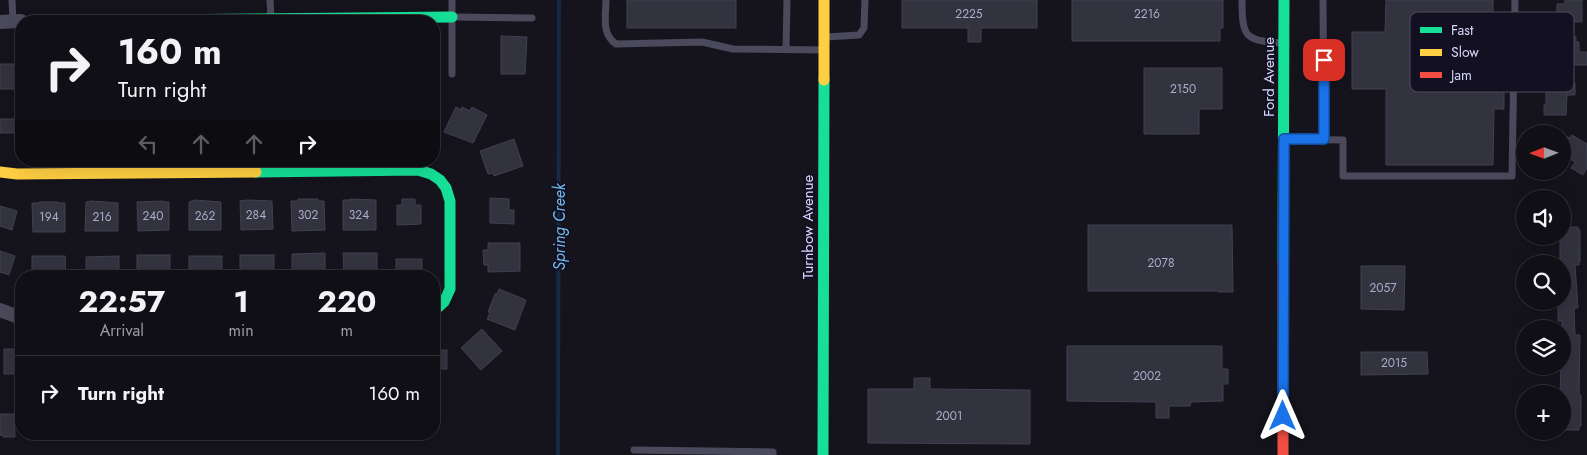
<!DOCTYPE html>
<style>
body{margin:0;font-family:Jost,sans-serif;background:#19181f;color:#f1f3f6;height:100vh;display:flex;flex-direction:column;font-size:19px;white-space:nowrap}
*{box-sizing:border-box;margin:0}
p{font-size:16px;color:#9c9ca1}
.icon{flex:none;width:28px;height:28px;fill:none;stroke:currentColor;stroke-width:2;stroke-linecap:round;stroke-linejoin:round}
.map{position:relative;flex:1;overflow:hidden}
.drawer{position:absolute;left:15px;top:270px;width:425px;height:170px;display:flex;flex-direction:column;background:#100f16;border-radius:20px;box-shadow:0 5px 20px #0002,0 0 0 1px #302f35}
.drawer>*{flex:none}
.banner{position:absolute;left:15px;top:15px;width:425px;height:152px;border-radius:20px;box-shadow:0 5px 20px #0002,0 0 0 1px #302f35;background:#100f16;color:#f1f3f6;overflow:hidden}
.needle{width:32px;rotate:269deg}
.buttons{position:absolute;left:1516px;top:125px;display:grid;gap:10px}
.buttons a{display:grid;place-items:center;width:55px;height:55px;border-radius:50%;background:#100f16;box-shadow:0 5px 20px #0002,0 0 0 1px #302f35;font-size:25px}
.pin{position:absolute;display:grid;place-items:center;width:42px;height:42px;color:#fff;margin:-21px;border-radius:10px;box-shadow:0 2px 8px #0006}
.me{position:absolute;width:55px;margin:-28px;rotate:0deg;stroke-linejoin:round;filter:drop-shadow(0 0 4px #0008)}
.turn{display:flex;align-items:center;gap:18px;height:105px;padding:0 20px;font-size:22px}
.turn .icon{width:65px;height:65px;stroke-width:2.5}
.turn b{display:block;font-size:35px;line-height:42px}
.lanes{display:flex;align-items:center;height:48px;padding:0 20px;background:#0003;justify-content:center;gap:25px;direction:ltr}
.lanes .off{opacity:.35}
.eta{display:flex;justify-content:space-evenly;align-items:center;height:85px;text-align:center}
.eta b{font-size:30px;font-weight:700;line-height:35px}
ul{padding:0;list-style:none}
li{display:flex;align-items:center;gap:15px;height:75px;padding:0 20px;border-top:1px solid #302f35}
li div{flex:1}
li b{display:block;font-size:19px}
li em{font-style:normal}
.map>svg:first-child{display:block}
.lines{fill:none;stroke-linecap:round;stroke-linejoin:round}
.stream{stroke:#152942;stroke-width:4}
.building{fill:#33323f;stroke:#414050}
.lane{stroke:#4b4a5c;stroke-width:7}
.street{stroke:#4b4a5c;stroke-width:14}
.fast{stroke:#16e098;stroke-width:11}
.slow{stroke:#ffcf43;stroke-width:11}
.jam{stroke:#f24e42;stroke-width:11}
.route-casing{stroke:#114b97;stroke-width:12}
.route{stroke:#1a73e8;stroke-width:9}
.labels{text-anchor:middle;stroke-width:4;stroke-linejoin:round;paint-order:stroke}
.number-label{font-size:12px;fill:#aeaccb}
.street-label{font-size:15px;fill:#d7d5fa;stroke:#121021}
.water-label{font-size:16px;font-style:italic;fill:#6fbbee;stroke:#121021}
.key{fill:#121021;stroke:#4d4b62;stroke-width:1}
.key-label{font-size:14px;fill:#d7d5fa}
</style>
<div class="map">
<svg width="1587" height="455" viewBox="0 0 1587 455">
<rect width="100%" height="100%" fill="#15141d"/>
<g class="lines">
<path class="stream" d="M558,455L559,0"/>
</g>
<g class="building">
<rect x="627" y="0" width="109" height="28"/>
<path d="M902,0H1037V28H981V42H968V28H902Z"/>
<path d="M1072,0H1223V28H1220V41H1072Z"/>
<path d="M1386,0H1493V28H1502V49H1494V67H1504V109H1494L1493,165H1386V89H1352V32H1385Z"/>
<path d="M1565,0H1582V22H1569V18H1557V4H1565Z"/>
<path d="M501,36L527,37L525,74H501Z"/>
<path d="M1557,37H1576V42H1579V52H1587V65H1558Z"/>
<rect x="0" y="64" width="21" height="25"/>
<path d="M1144,68H1222V109H1199V134H1144Z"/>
<path d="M1546,82L1575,83V95H1567L1566,115H1544V105H1546Z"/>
<path d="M456,107L461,110L462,107L470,111L472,107L487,115L473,143L444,132Z"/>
<rect x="0" y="119" width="21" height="14"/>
<path d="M1572,135L1587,144V168L1583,175L1571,168L1575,162L1570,159L1572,155L1562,149V142L1566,136L1570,138Z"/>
<path d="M514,139L523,166L494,176L493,173L488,174L480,151Z"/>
<path d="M490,198L509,199V210H514V224L490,223Z"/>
<path d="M298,199H318V201H324L325,230L292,231L291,201H298Z"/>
<path d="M350,199L376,200V230H343V200H350Z"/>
<path d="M402,199H415V205H421V224L397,225V205H402Z"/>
<path d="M195,200L221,202V230H189V202Z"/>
<path d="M247,200L272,201L273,229L241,230L240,201Z"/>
<path d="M92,201L118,203V231H85L86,202Z"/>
<path d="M163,201V202H169V230L138,231L137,202Z"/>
<path d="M39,202H58V203H65V232H33L32,203H39Z"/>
<path d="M0,206L17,211L12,230L0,226Z"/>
<path d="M1088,225H1232L1233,292H1218V291H1088Z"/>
<path d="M1562,227H1578L1580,231V262H1579V265H1575L1578,308H1574L1575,335H1580L1579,395H1581V426H1579V430H1562V394H1560L1561,366H1562V321H1558V301H1562V264H1560V236H1562Z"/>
<path d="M488,243H520V271L488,272V265H484L483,250H488Z"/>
<path d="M0,251L15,256L9,275L0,272Z"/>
<path d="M325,253V276H292V254Z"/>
<path d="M343,253H377V276H344Z"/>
<rect x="137" y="255" width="33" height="21"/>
<rect x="240" y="255" width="34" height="21"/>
<path d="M32,256H65L66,276H32Z"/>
<path d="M119,256V276H86V257Z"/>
<rect x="189" y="256" width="33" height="20"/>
<rect x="396" y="259" width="26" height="17"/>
<path d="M1361,266H1405L1404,310L1361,309Z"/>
<path d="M499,289L526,300L515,330L487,319L490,313L488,312L495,294H497Z"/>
<path d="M482,329L502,351L481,370L461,348Z"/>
<path d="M1067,346H1222V369H1228V384H1223V401L1191,402L1190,406H1169V418H1156V402L1067,401Z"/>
<rect x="4" y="349" width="17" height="25"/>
<rect x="434" y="350" width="13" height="19"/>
<path d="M1361,352H1427L1428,374L1361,375Z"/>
<path d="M914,378H930V389L1030,390V444L868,443V389H914Z"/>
<path d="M0,414H14L15,437H3V435H0Z"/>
</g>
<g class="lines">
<g class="lane">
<path d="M12,0L13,22"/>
<path d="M270,0L271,19"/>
<path d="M452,0V74"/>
<path d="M606,0C606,16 601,34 616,44L702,42L733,49L823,50"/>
<path d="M1242,0C1242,38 1245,41 1284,43"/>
<path d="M1323,0L1324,139"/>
<path d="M453,17L532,18"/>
<path d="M826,37L859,35L864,28L865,0"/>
<path d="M786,49L787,0"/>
<path d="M1285,139L1343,140V176H1512L1515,0"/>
<path d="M634,450L773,452V455"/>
</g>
<g class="street">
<path d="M0,22L21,21"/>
<path d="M0,310L21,318"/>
</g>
<g class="fast">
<path d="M47,21L452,17"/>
<path d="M256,172L418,170L431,174L440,180L446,188L450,201V289L444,302L434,311"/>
<path d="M1283,262L1284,0"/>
<path d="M823,455L824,80"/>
</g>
<g class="slow">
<path d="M824,80V0"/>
<path d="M0,172L17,174L256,172"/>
</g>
<path class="jam" d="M1283,455V262"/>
</g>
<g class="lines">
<g class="route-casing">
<path id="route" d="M1283,416L1284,139H1324V60"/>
</g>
<use href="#route" class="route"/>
</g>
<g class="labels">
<g class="number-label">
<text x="969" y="18">2225</text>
<text x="1147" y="18">2216</text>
<text x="1183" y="93">2150</text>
<text x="256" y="219">284</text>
<text x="308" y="219">302</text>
<text x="359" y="219">324</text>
<text x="153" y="220">240</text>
<text x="205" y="220">262</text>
<text x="49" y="221">194</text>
<text x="102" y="221">216</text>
<text x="1161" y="267">2078</text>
<text x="1383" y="292">2057</text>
<text x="1394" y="367">2015</text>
<text x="1147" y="380">2002</text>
<text x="949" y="420">2001</text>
</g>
<g class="street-label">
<text transform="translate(1269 77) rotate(-90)" y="5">Ford Avenue</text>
<text transform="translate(808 227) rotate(-90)" y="5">Turnbow Avenue</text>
</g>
<g class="water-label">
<text transform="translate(559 227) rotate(-90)" y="6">Spring Creek</text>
</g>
</g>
<rect x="1410" y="12" width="164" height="80" rx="8" class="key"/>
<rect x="1420" y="27" width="22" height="6" fill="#16e098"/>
<rect x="1420" y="49" width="22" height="7" fill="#ffcf43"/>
<rect x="1420" y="72" width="22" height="6" fill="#f24e42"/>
<g class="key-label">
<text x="1451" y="35">Fast</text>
<text x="1451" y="57">Slow</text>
<text x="1451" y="80">Jam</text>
</g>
</svg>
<div class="buttons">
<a><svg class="needle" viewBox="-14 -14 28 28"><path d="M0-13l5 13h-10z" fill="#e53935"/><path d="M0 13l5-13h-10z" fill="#9c9ca1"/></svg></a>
<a><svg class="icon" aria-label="sound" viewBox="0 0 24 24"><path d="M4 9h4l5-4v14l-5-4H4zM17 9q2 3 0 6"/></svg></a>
<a><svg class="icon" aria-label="search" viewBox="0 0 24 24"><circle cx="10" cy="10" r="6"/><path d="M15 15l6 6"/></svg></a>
<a><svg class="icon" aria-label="layers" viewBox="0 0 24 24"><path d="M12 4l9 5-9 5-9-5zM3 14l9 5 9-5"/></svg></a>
<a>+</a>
</div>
<div class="pin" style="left:1324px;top:60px;background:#d93025"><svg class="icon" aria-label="arrive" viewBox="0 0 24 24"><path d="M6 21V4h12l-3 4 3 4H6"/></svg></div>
<svg class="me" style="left:1283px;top:416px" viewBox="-20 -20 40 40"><path d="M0-17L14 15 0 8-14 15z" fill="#1a73e8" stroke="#fff" stroke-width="4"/></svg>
<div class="banner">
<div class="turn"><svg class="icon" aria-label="right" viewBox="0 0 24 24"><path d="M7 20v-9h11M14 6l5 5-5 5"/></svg><div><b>160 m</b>Turn right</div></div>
<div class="lanes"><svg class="icon off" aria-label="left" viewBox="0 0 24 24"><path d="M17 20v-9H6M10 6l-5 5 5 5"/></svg><svg class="icon off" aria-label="ahead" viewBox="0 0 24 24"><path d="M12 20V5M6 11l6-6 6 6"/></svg><svg class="icon off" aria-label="ahead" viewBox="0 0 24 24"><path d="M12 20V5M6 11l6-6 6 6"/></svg><svg class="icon" aria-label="right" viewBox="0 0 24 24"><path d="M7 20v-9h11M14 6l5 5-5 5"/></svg></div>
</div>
<section class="drawer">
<div class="eta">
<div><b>22:57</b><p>Arrival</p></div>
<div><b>1</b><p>min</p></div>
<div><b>220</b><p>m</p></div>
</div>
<ul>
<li><svg class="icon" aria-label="right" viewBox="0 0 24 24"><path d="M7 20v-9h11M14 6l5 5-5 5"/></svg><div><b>Turn right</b></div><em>160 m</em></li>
</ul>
</section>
</div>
